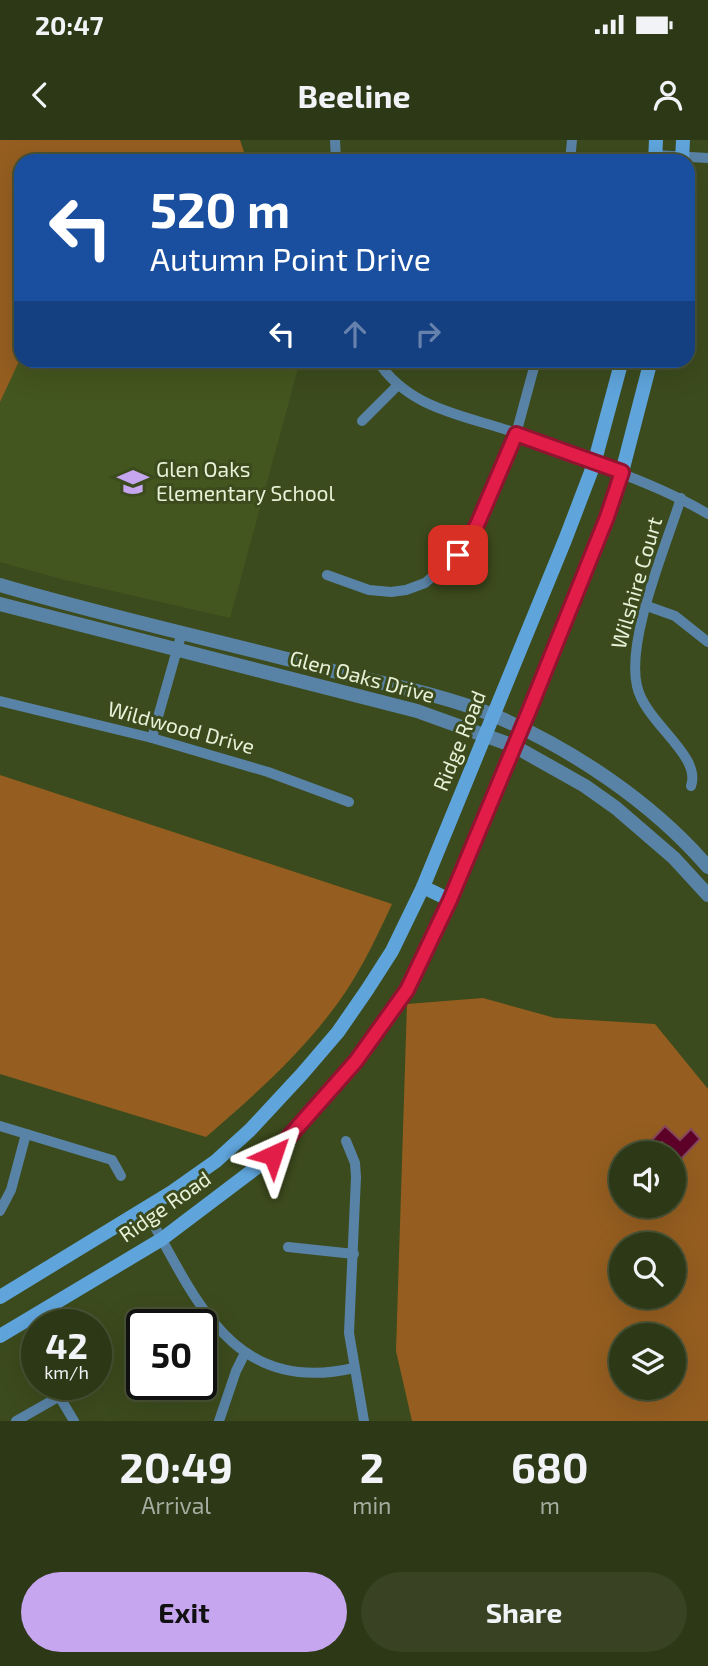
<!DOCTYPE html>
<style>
body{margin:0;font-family:"Exo 2",sans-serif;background:#394323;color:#f1f3f6;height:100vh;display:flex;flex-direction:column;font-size:26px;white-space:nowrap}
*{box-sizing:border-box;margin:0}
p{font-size:23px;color:#a7aca1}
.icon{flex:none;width:38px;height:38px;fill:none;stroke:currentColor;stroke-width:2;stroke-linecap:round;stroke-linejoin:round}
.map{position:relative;height:1281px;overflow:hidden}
.drawer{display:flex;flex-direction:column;background:#2d3816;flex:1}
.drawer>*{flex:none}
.top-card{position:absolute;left:14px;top:14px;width:681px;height:214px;border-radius:21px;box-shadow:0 7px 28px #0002,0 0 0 2px #485235;background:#1a4fa0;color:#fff;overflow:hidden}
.controls{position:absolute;left:609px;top:1001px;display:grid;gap:14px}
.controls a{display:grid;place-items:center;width:77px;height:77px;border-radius:50%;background:#2d3816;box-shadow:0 7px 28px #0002,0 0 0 2px #485235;font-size:35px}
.speed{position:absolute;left:21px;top:1169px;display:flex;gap:14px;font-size:35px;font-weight:700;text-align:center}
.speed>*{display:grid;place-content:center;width:91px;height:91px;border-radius:50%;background:#2d3816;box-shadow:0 7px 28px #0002,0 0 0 2px #485235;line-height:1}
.speed small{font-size:18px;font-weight:400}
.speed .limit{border:4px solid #111;border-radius:10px;background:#fff;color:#111}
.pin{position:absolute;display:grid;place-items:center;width:60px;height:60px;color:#fff;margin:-30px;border-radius:14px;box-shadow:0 4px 10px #0006}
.me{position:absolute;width:77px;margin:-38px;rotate:42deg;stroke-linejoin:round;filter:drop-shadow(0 0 5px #0008)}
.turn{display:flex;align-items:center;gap:24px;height:147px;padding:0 21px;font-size:32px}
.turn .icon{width:91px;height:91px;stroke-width:2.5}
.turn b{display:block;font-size:49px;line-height:60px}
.lanes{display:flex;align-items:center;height:66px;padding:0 21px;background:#0003;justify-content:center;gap:35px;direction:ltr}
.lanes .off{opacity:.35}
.eta{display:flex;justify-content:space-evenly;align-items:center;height:119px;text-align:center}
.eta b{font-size:42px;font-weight:700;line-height:49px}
.cta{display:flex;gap:14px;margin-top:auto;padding:14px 21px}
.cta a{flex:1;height:80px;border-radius:42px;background:#c7a6f0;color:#111;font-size:28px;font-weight:700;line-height:80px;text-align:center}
.cta a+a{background:#394323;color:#f1f3f6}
.status{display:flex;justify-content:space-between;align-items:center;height:49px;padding:0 35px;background:#2d3816;direction:ltr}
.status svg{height:19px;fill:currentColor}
header{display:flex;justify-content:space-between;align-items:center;height:91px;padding:0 21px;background:#2d3816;font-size:32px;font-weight:700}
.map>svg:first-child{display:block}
.built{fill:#44561f}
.green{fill:#955e20;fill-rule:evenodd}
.water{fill:#5e0028;stroke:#87485c;stroke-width:2}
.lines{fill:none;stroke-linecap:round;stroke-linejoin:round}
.minor{stroke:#5983a6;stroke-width:10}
.tertiary{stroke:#5983a6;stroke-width:14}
.secondary{stroke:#5fa5dc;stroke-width:14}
.route-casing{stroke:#92132f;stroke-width:18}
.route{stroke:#e11d48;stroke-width:12}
.labels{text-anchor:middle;stroke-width:6;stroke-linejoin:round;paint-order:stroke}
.poi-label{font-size:21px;fill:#e7f1d7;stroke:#3c4b1d;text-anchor:start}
.street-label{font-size:21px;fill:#e7f1d7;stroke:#3c4b1d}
</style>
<div class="status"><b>20:47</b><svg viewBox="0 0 49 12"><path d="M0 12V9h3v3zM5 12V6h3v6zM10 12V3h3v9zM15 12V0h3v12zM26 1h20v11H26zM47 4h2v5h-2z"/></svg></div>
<header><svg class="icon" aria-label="back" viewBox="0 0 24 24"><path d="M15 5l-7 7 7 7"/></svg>Beeline<svg class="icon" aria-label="person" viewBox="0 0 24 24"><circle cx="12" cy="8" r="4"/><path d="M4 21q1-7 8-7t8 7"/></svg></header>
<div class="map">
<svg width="708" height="1281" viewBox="0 0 708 1281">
<rect width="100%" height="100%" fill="#3c4b1d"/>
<path class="built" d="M21,217V220L300,221L230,478L61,439L0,422V262Z"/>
<g class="green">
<path d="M0,0H240L247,21H21V217L0,262Z"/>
<path d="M0,635L392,764C374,803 355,843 328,876C293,921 248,961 206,997L0,934Z"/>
<path d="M483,858L555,878L655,884L708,949V1281H412L396,1211L407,864ZM621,1013H674V1066H621ZM621,1104H674V1157H621ZM621,1195H674V1248H621Z"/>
</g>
<path class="water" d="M665,986L680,1000L691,989L700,999L680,1020L662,1002L657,1006L651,1001Z"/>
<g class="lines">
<g class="minor">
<path d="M335,0L336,21"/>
<path d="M655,15L708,18"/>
<path d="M570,21L572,0"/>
<path d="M377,220C409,270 465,275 516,293C541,303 565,313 591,322C631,337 671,352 708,374"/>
<path d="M362,281L398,245"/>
<path d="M681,358C666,406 626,499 637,546C645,583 702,615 691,646"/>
<path d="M327,435L369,450L391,452L406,450L425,443L458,415L477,385L516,294L536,220"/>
<path d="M647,466L675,476L708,502"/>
<path d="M0,561L152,598L268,632L349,662"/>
<path d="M152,598L182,492"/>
<path d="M0,986L112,1020L121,1036"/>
<path d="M346,1001L355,1023L356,1037L349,1193L364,1281"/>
<path d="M145,1069C195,1157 231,1256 354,1228"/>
<path d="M0,1071L11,1050L26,994"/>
<path d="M288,1107L354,1114"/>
<path d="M96,1236H97"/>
<path d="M59,1256L74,1281"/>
<path d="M16,1281L81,1244"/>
<path d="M219,1281L236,1231L245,1213"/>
</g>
<g class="tertiary">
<path d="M0,445C108,477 220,501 329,530C384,544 440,554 493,575C571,608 652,662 708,727"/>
<path d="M0,464L417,571L514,606L585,646L616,668L674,718L708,755"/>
</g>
<g class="secondary">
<path d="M655,21L656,0"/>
<path d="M682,21L683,0"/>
<path d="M423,747L450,760"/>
<path d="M0,1157L172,1052L216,1021L250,990L302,934L338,892L367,850L392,811L423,747L565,400L594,324L622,220"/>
<path d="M0,1196L162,1099L273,1015L356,921L407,850L450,760L607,377L622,332L651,220"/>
</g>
</g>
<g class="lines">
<g class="route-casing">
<path id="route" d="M273,1015L356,921L407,850L450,760L529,571L607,377L622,332L516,294L477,385L458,415"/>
</g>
<use href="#route" class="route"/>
</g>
<defs>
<g id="school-bare" transform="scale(2.415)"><path d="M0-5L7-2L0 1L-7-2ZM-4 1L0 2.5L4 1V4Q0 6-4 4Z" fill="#c7a6f0" stroke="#3c4b1d" stroke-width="2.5" paint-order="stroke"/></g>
</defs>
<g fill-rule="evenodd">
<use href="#school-bare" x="133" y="342"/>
</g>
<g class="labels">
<g class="poi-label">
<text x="156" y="337">Glen Oaks<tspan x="156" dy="24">Elementary School</tspan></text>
</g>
<g class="street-label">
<text transform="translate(637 443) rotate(-74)" y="7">Wilshire Court</text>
<text transform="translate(362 537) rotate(15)" y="7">Glen Oaks Drive</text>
<text transform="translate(181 588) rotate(15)" y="7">Wildwood Drive</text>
<text transform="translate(460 601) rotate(-68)" y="7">Ridge Road</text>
<text transform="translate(165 1067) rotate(-35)" y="7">Ridge Road</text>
</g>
</g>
</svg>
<div class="controls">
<a><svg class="icon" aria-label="sound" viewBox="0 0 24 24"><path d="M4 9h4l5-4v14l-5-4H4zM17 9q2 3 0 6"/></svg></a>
<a><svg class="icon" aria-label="search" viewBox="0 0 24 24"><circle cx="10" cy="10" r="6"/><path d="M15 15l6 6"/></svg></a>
<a><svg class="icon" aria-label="layers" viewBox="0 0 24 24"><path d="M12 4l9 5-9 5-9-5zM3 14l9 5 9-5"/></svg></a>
</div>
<div class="speed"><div>42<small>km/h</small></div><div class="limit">50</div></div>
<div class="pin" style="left:458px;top:415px;background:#d93025"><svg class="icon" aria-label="arrive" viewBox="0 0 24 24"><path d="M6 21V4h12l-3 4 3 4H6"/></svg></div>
<svg class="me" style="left:273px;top:1015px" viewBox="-20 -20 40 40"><path d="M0-17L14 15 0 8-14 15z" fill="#e11d48" stroke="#fff" stroke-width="4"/></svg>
<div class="top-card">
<div class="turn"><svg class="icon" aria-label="left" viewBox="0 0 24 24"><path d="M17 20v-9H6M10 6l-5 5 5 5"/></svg><div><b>520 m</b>Autumn Point Drive</div></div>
<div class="lanes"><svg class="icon" aria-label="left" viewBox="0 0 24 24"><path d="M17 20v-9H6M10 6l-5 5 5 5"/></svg><svg class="icon off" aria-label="ahead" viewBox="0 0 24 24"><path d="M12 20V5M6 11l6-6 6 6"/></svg><svg class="icon off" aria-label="right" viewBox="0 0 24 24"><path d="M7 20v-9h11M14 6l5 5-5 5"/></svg></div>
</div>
</div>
<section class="drawer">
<div class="eta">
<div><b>20:49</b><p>Arrival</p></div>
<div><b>2</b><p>min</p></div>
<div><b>680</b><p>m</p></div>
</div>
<div class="cta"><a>Exit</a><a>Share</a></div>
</section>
